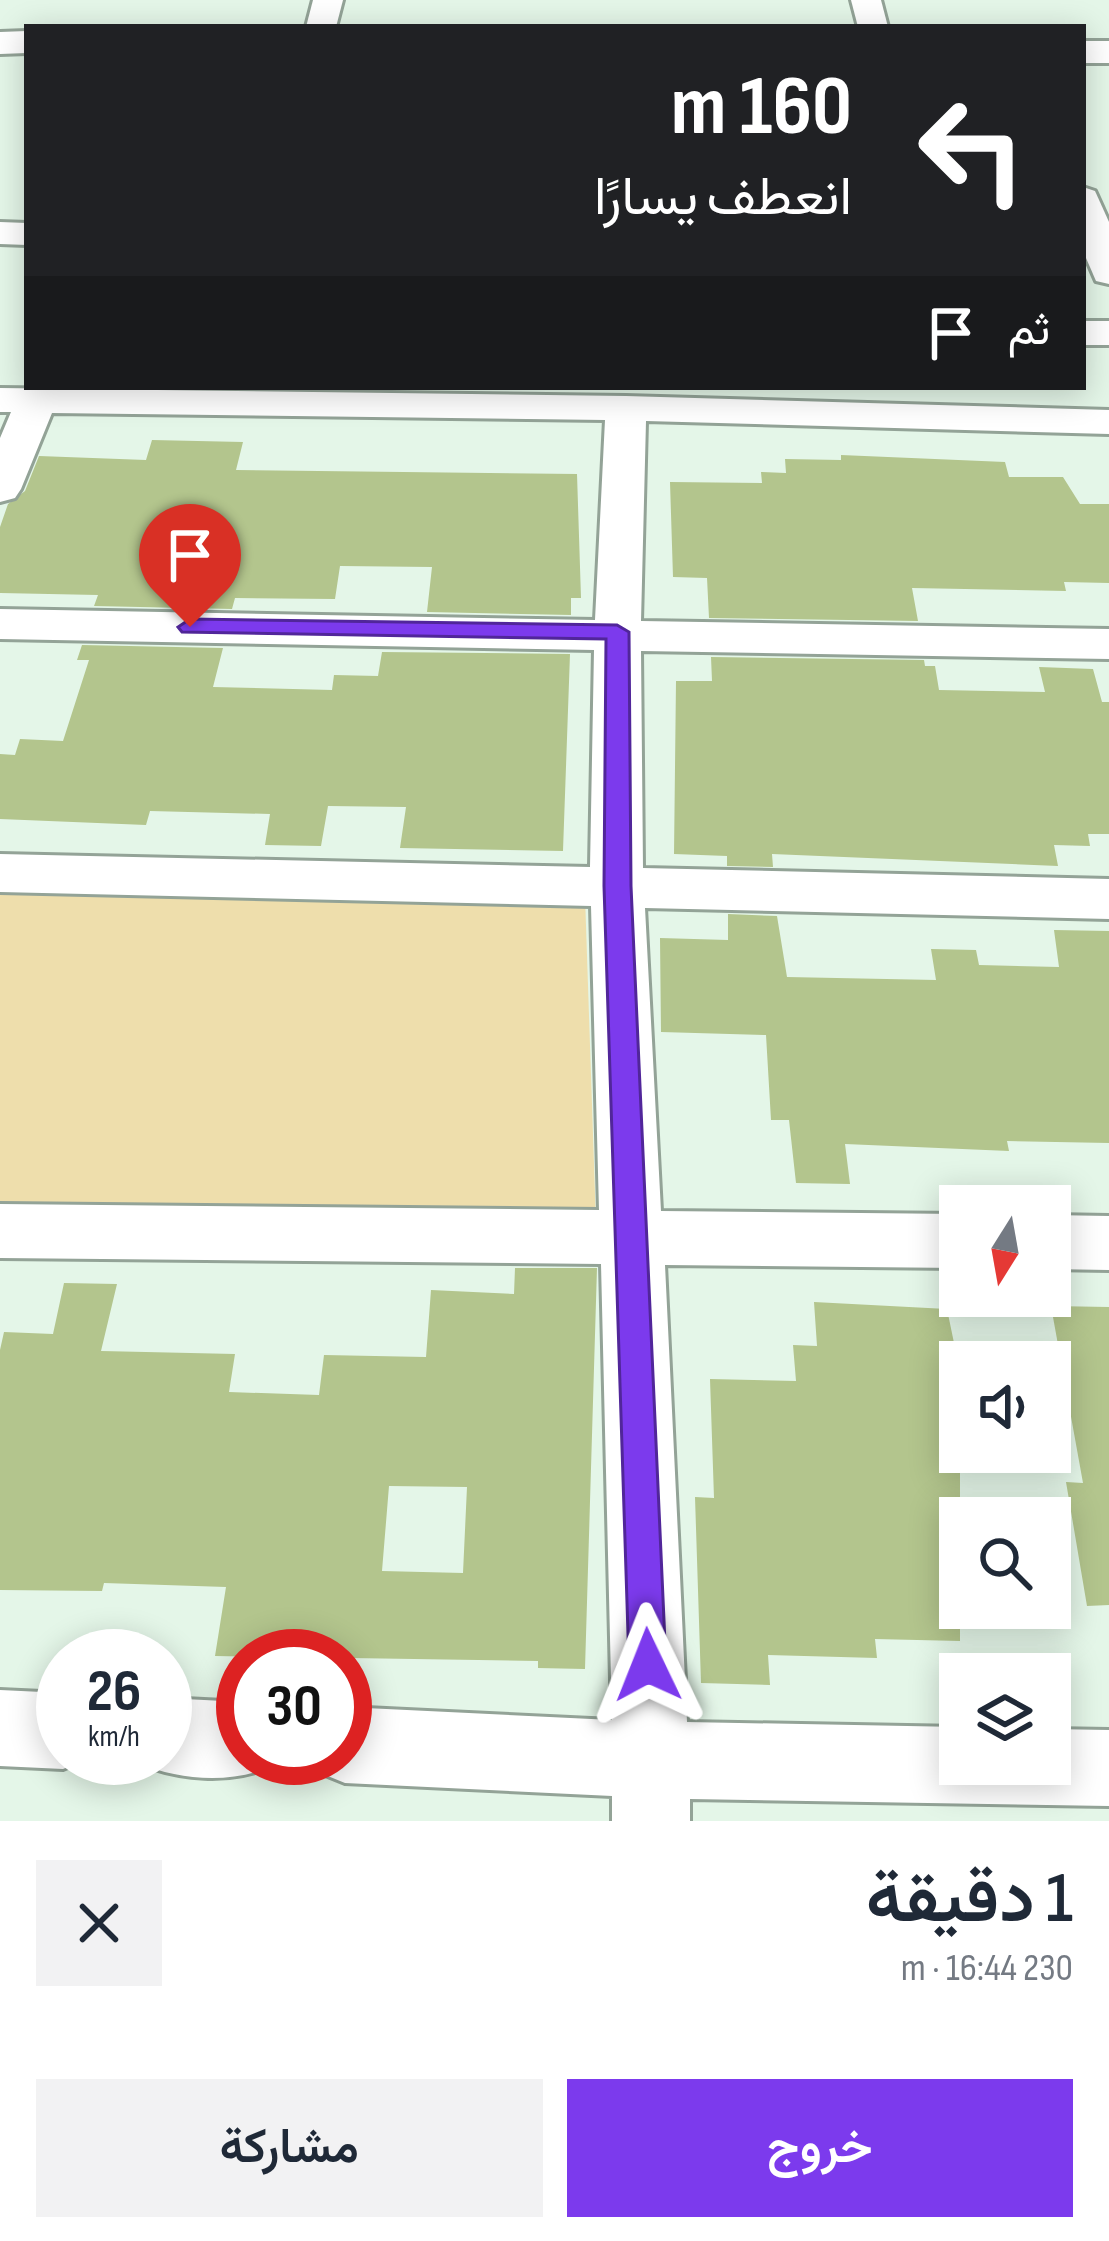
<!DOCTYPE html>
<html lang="ar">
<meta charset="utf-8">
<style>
body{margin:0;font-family:"Sofia Sans Condensed",Vazirmatn,sans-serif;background:#f2f2f3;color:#1f2937;direction:rtl;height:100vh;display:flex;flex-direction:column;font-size:45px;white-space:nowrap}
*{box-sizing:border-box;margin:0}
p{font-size:39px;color:#747a83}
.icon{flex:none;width:66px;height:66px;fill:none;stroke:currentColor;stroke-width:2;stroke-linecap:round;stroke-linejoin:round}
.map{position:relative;height:1821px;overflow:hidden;direction:ltr}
.side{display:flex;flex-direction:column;background:#fff;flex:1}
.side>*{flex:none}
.guide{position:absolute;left:24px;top:24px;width:1062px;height:366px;border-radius:0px;box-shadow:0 6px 30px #0003;direction:rtl;background:#202124;color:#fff;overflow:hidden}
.needle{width:78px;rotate:191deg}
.controls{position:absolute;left:939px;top:1185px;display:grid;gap:24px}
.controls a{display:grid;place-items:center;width:132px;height:132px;border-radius:0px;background:#fff;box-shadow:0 6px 30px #0003;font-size:60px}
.speed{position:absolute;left:36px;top:1629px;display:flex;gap:24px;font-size:60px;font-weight:700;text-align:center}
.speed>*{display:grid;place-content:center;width:156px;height:156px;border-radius:50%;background:#fff;box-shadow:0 6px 30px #0003;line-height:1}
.speed small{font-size:30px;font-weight:400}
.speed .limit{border:18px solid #d22;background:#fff;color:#111}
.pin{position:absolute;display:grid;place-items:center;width:102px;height:102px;color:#fff;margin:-123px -51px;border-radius:50% 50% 50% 0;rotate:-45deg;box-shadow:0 0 12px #0007}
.pin .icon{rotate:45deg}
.me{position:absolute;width:132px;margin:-66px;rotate:358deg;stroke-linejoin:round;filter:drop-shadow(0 0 9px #0008)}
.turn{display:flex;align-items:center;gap:42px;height:252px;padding:0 36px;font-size:54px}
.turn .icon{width:156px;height:156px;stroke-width:2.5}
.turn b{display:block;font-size:84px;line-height:102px}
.then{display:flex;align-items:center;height:114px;padding:0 36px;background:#0003;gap:24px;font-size:45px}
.round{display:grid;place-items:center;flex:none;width:126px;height:126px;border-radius:0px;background:#f2f2f3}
.head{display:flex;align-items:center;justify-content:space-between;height:204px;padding:0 36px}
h1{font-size:72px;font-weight:600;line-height:90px}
.button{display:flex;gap:24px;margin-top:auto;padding:24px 36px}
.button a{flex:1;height:138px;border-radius:0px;background:#7c3aed;color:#fff;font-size:48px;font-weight:600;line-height:138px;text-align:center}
.button a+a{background:#f2f2f3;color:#1f2937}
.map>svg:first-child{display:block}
.green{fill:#eedeac}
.building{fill:#b3c58d;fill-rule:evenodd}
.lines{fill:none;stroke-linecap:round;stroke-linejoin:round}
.street-casing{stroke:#93a397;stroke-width:6}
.secondary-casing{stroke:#93a397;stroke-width:6}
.street{fill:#fff;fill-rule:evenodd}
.secondary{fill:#fff;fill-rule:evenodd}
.route{fill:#7c3aed;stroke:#51269a;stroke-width:3}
</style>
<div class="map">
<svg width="1109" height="1821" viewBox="0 0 1109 1821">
<rect width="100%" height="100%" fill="#e4f6e8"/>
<path class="green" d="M0,887L585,896L596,1224L0,1213Z"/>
<g class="building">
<path d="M152,440L243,442L236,470L577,474L581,598H571V615L427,612L432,567L340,566L335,599L235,598L232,609L94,606L98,595L0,593V527L8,504L25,491L39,456L146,460Z"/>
<path d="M841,455L1005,462L1009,477H1063L1080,504H1109V583L1064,582L1066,591L912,588L918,621L709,618L707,578L673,577L670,482L762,483L761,472L786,473L785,459L841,460Z"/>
<path d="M82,645L223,648L213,687L332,690L334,675L378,676L382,652L570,654L563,851L400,848L406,807L328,806L321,846L265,845L270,814L150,811L146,825L0,819V754L15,755L20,739L63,741L89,660H77Z"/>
<path d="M711,657L924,660L925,666H935L939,690L1045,692L1039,667L1093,669L1102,702H1109V834H1088L1090,846L1054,845L1058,866L772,854L773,867L727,866V856L674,854L676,681H712Z"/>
<path d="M728,914L777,916L787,977L936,980L931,949L976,950L979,965L1059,967L1054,930L1109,931V1143L1007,1141L1009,1151L845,1144L850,1184L796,1183L789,1120H771L766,1035L661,1032L660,938L728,940Z"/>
<path d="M515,1268H597L585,1669L538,1668V1661L215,1656L226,1587L104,1583L102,1591L0,1590V1350L4,1332L53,1334L64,1283L117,1284L101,1351L235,1354L229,1392L319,1395L324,1355L426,1357L431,1290L514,1294ZM389,1486L467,1487L463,1573L382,1571Z"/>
<path d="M814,1302L947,1309L960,1372V1641L875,1639L877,1658L768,1655L770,1685L701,1683L695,1497L714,1498L710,1379L796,1381L793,1345L817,1346Z"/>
<path d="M1051,1306L1109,1307V1605L1087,1606L1066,1482L1083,1483Z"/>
</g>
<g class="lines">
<g class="street-casing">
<g id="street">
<path d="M313,0H343L336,27H306Z"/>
<path d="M851,0H881L888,27H858Z"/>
<path d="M1083,187L1095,191L1109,222V284L1096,281L1083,251Z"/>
<path d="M0,222L27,223V245L0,244Z"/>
<rect x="1083" y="321" width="26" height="24"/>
<path d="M0,388L626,396L1109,410V434L646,421L641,621L1109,629V659L641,651L643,868L1109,879V919L645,908L661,1211L960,1214V1268L665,1265L687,1722L960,1727V1764H1050V1729L1109,1730V1806L690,1799V1821H612V1796L345,1783L318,1772L312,1758H345V1707L612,1720L601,1264L0,1258V1204L599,1210L591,906L0,892V854L590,867L594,650L0,639V609L595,620L605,420L52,413L21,489L15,498L0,502V438L11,412H0Z"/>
<path d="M1050,1215L1109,1216V1270L1050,1269Z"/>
<path d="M0,1690L63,1693V1758H89L63,1769L0,1766Z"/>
<path d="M165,1698L243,1702V1758H274L270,1767C229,1784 179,1780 138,1763L136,1758H165Z"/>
</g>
</g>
<g class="secondary-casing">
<g id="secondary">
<path d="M27,31V53L0,54V32Z"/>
<rect x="1083" y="41" width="26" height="22"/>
</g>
</g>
<use href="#street" class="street"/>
<use href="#secondary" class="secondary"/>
</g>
<path class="route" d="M190,619L617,625L629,632L631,886L666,1665L661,1678L648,1684L634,1678L629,1665L604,886L606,639L182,632L178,627Z"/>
</svg>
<div class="controls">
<a><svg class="needle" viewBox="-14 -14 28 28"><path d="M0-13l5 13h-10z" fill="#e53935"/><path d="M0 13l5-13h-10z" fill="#747a83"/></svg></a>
<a><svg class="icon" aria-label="sound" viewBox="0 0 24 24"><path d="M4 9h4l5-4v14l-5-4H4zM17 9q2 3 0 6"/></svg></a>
<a><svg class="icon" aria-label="search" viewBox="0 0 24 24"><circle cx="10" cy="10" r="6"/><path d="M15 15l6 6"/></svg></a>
<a><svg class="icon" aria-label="layers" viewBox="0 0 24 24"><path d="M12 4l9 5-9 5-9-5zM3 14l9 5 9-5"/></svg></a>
</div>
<div class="speed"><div>26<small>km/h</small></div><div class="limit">30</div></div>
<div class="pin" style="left:190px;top:627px;background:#d93025"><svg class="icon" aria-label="arrive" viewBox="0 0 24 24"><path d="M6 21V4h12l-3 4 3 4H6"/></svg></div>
<svg class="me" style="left:648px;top:1665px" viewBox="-20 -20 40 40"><path d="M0-17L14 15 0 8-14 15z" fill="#7c3aed" stroke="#fff" stroke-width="4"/></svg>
<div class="guide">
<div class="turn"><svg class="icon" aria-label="left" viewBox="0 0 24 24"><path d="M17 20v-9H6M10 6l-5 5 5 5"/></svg><div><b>160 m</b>انعطف يسارًا</div></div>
<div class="then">ثم<svg class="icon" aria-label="arrive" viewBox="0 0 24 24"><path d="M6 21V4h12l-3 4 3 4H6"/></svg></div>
</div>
</div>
<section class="side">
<div class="head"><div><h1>1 دقيقة</h1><p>230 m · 16:44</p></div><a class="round"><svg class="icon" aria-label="close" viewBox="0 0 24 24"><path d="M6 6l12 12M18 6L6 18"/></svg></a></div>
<div class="button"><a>خروج</a><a>مشاركة</a></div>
</section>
